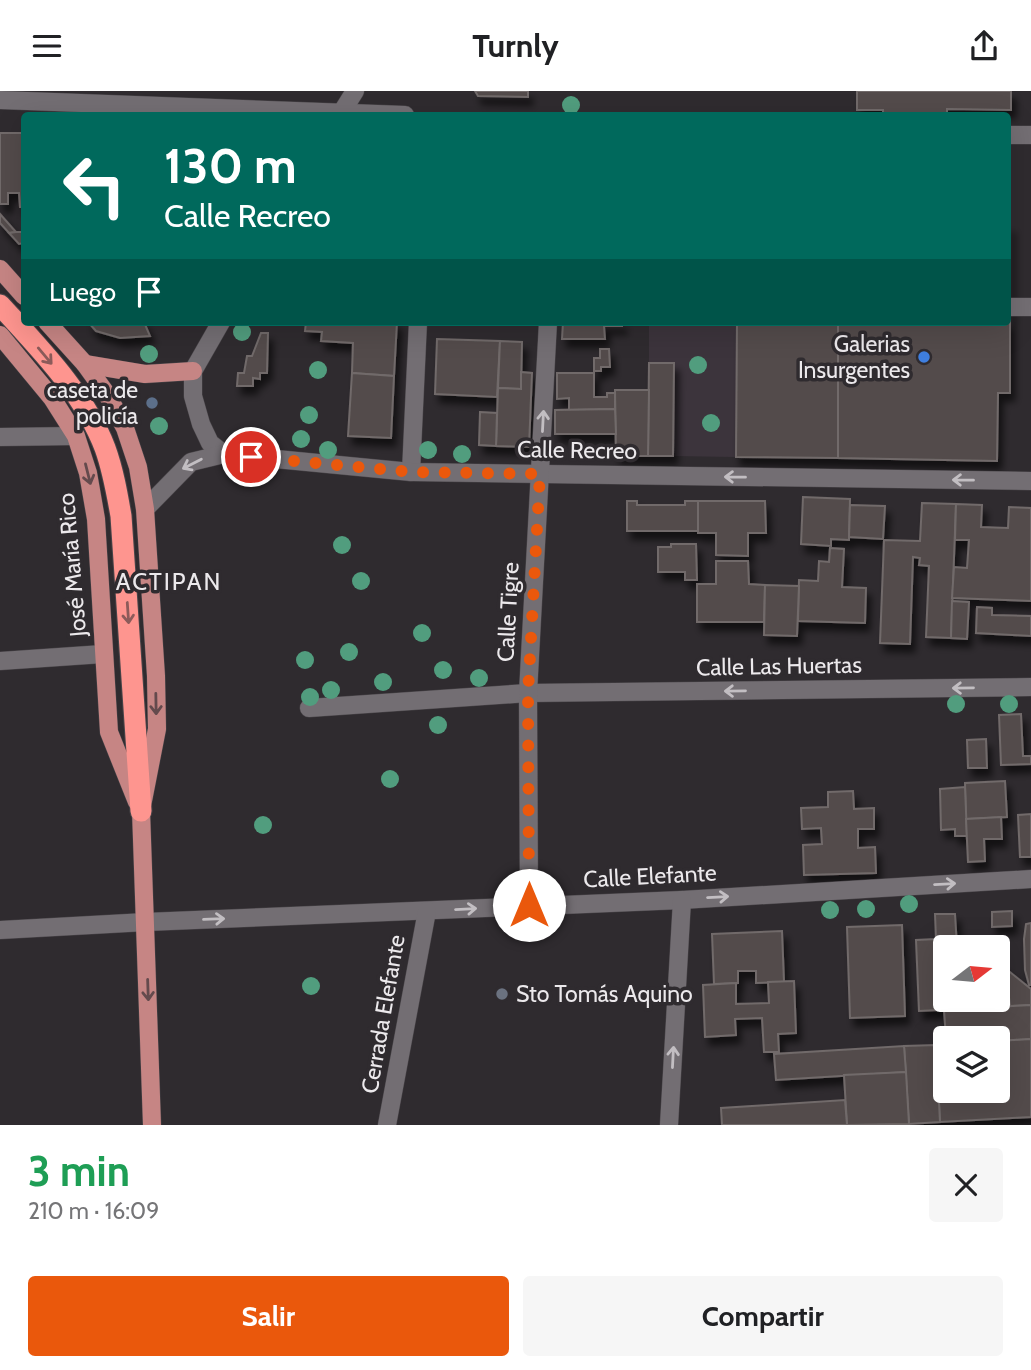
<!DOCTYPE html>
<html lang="es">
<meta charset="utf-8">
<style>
body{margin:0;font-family:Cabin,sans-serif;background:#f6f6f6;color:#202124;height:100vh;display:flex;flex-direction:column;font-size:26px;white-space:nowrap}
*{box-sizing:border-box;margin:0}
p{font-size:23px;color:#757577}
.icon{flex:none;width:38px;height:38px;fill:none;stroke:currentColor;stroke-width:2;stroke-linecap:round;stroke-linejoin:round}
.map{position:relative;height:1034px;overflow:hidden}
.side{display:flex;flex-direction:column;background:#fff;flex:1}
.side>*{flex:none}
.banner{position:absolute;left:21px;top:21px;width:990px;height:214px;border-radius:7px;box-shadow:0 7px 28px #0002;background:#00695c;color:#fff;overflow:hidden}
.needle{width:46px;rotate:74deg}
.buttons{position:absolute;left:933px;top:844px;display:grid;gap:14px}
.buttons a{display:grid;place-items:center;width:77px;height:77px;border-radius:7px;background:#fff;box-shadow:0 7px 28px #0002;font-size:35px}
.pin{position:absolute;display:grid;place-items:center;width:60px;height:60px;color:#fff;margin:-30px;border:4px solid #fff;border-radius:50%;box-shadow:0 2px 7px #0007}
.me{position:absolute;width:77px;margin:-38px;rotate:0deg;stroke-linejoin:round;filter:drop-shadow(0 0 5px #0008)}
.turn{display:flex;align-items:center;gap:24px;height:147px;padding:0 28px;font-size:32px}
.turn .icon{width:91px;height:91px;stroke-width:2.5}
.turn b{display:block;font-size:49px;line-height:60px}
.then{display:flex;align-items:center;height:66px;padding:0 28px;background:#0003;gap:14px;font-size:26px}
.round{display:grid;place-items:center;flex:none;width:74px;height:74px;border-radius:7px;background:#f6f6f6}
.head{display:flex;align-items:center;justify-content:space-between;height:119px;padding:0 28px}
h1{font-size:42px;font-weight:800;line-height:52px;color:#1e9e55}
.cta{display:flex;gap:14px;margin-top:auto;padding:14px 28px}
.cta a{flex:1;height:80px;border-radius:7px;background:#ea580c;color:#fff;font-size:28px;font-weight:800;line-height:80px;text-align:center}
.cta a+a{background:#f6f6f6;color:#202124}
header{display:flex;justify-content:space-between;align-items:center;height:91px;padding:0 28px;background:#fff;font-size:32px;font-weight:800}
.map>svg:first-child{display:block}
.built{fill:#3c343c}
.building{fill:#534c4b;stroke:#716a6a;stroke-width:2;filter:url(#shadow)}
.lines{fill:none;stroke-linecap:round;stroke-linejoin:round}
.minor-casing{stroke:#4a464a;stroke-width:19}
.major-casing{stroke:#4a464a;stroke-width:19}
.highway-casing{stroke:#4a464a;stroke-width:23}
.minor{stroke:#736e73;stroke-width:18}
.major{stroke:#c68584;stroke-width:18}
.highway{stroke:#fe958f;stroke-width:21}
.tree{fill:#519d7e}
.oneway{stroke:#8c5b5a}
.oneway2{stroke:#c2bec2}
.oneway3{stroke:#644a4d}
.route{stroke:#ea580c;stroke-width:12;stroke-dasharray:0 21.6}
.shop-dot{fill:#3f7fe0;stroke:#2f2b2f;stroke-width:2.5}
.service-dot{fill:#5c6f8a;stroke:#2f2b2f;stroke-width:2.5}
.worship-dot{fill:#6b7280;stroke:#2f2b2f;stroke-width:2.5}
.labels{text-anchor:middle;stroke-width:7;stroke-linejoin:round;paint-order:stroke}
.poi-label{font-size:23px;fill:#ece9ec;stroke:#2f2b2f;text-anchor:end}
.street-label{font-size:23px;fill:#ece9ec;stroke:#2f2b2f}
.neighbourhood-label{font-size:24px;letter-spacing:2px;fill:#ece9ec;stroke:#2f2b2f}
</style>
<header><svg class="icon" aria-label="menu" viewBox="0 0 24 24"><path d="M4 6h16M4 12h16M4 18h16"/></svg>Turnly<svg class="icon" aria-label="share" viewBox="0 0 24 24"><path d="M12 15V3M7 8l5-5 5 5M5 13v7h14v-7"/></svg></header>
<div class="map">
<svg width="1031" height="1034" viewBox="0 0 1031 1034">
<defs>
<filter id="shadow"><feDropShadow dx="4.5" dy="8" stdDeviation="3.5" flood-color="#0009"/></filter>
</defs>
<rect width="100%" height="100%" fill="#2f2b2f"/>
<path class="built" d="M1008,134L1010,302H998L997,370L673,365L674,273L649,272V231H1008Z"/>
<g class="building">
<path d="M475,0H528V6L478,5Z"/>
<path d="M857,0H1011V19L947,18V24H883V19H857Z"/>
<path d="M0,42H24V116H20L19,102H8V113H0Z"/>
<path d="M0,123L16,141L9,142L0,132Z"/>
<path d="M1008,134H1010V302H998L997,370L838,367V231H1008Z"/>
<path d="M16,141H24V152L19,153L9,142Z"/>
<path d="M88,231H144L150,245L120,247L96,240Z"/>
<path d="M306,231H397L394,285L352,282L353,252L321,250L322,241L305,240Z"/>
<path d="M563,231H622V235H604L605,248H562Z"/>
<path d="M737,231H838V367L736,366Z"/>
<path d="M261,242H268L267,282H260V288L253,287V295H237L238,282H244L247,265H252Z"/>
<path d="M437,248L500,250L497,306L435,303Z"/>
<path d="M500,250L522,251L521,298L498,297Z"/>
<path d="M600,258H609L610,276H601V280H594V267H600Z"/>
<path d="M649,272H674L673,365H648Z"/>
<path d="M521,281L532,282L529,356L496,355L498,297L521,298Z"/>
<path d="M352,282L394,285L391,347L348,345Z"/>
<path d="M557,282H594V306H607V302H615V318L569,319V307L557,308Z"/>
<path d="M615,299H649L648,365H616Z"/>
<path d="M615,318L616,343H555V319Z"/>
<path d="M480,321L497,322L496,355L479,354Z"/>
<path d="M803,406L850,408L849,449L831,448V455L801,453Z"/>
<path d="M627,410H637V414H685V410H698V440H627Z"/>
<path d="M698,410H765L766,442H748V465L716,464V442H698Z"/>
<path d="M922,412L956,413L951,547L926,546L929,475L919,474L920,467L913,466L910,553L880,552L884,449L920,450Z"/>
<path d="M956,413L982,414L981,436L1008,437L1009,416L1031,417V510L952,507L954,476L967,477L969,449H955Z"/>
<path d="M850,414L885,415L883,448L849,446Z"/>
<path d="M671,453H696L697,489H685V481H658V456H671Z"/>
<path d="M830,457L844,458L842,496L866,497L865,532L798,530L799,489L818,490L819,470L829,471Z"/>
<path d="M716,470H748L749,493L765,494L764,531H697V493H716Z"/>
<path d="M765,494L799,495L797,545L764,544Z"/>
<path d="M952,510L969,511L967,548L951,547Z"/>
<path d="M977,516L992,517V524L1031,525V545L976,542Z"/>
<path d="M1021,623L1023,665H1031V673L1001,674L999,624Z"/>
<path d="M986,648L987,677H968L967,649Z"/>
<path d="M1005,690L1007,726L966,728L965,692Z"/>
<path d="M965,696L967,745H955V738L941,739L940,698Z"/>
<path d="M853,700L854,718L874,717V738H858V757L875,756L876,782L804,784L803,754L822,753L821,737L802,738L801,717L828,716V701Z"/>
<path d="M1031,723V766H1020L1018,724Z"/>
<path d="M1001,726L1002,748H984L985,770L968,771L966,728Z"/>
<path d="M1012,820V835L992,836V821Z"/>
<path d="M935,823H955L957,856H945V908H959V918L919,920L916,849L936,848Z"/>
<path d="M1031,832V894H1029L1025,879L1024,848L1026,833Z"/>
<path d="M902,834L905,925L850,927L847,836Z"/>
<path d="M782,840L784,891L756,892V880H738V892L714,893L712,843Z"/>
<path d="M977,846V856H957L956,847Z"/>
<path d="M1000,873L1031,898V914L1010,915L1008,898L998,895V876Z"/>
<path d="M794,890L796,942L778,943L779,961H764L762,927L735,928L736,944L705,946L703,894L736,892V913L769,912L768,891Z"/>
<path d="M998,897L1000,916L980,917L979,908H998Z"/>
<path d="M1031,914V948L998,950V947H946L944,919Z"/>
<path d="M1031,948V1026L940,1031L936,954L945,953V999H998V950Z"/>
<path d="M936,954L940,1031L909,1033L904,955Z"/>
<path d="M904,955L906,981L776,989L774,963Z"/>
<path d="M906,981L909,1033L847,1034L844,984Z"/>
<path d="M845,1009L847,1034H722L721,1017Z"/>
</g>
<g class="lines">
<g class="minor-casing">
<g id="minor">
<path d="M0,9L405,24"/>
<path d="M340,24L355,0"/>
<path d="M1008,44H1031"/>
<path d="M1009,216H1031"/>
<path d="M221,231L193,280V305L201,333L210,352L224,363"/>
<path d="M0,346L76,345"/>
<path d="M411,381L418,231"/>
<path d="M145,418L191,371L224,363L411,381L1031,390"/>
<path d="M0,570L103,563"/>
<path d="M309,617L528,602L1031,596"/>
<path d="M529,815L528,602L548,231"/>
<path d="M0,839L146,831L682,809L1031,788"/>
<path d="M387,1034L427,820"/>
<path d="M669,1034L682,809"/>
</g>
</g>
<g class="major-casing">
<g id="major">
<path d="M0,178L24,205"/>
<path d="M47,231L85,273L108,305L125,337L138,376L145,418L156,585L157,638L141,720L152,1034"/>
<path d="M0,244L52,307L76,345L88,382L96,428L109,641L137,711"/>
<path d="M85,273L145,283L193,280"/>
</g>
</g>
<g class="highway-casing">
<path id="highway" d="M0,214C39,257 84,302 105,357C113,379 117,402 121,425L141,720"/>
</g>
<use href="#minor" class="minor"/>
<use href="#major" class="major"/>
<use href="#highway" class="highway"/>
</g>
<g class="tree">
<circle cx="571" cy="14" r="9"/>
<circle cx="242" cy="241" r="9"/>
<circle cx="149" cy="263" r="9"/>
<circle cx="698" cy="274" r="9"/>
<circle cx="318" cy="279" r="9"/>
<circle cx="309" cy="324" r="9"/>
<circle cx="711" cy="332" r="9"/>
<circle cx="159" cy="335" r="9"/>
<circle cx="301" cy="348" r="9"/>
<circle cx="328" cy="359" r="9"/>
<circle cx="428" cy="359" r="9"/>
<circle cx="462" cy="363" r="9"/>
<circle cx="342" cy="454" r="9"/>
<circle cx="361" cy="490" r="9"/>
<circle cx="422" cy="542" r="9"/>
<circle cx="349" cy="561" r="9"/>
<circle cx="305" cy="569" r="9"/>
<circle cx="443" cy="579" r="9"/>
<circle cx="479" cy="587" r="9"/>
<circle cx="383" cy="591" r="9"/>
<circle cx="331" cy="599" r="9"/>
<circle cx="310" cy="606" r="9"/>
<circle cx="956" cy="613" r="9"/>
<circle cx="1009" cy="613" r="9"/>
<circle cx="438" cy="634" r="9"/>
<circle cx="390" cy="688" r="9"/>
<circle cx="263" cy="734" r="9"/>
<circle cx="909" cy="813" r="9"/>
<circle cx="866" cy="818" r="9"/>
<circle cx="830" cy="819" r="9"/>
<circle cx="311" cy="895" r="9"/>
</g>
<defs><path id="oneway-shaft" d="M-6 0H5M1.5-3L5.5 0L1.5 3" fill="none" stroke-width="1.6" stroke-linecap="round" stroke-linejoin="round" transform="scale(1.75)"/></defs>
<g class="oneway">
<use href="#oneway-shaft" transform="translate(45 265) rotate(50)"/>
<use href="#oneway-shaft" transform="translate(128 522) rotate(86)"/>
</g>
<g class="oneway2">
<use href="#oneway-shaft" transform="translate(543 330) rotate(-87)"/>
<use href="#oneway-shaft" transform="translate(192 373) rotate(153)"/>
<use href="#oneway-shaft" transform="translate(735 386) rotate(-179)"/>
<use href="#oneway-shaft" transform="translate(963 389) rotate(-179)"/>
<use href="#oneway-shaft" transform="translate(963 597) rotate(179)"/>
<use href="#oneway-shaft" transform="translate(735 600) rotate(179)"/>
<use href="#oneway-shaft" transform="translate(945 793) rotate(-3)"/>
<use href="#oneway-shaft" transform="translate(718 806) rotate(-3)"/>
<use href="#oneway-shaft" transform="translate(466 818) rotate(-3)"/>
<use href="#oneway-shaft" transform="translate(214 828) rotate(-2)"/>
<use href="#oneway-shaft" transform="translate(673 966) rotate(-87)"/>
</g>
<g class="oneway3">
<use href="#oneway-shaft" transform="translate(88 383) rotate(76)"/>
<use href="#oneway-shaft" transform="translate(156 613) rotate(89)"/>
<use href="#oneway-shaft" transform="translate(148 899) rotate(88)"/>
</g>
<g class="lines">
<path class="route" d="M251,366L411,381L540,383L528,602L529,814"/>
</g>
<circle class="shop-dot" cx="924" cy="266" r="7"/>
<circle class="service-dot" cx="152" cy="312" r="7"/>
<circle class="worship-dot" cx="502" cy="903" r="7"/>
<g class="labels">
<g class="poi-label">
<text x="910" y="261">Galerias<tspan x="910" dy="26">Insurgentes</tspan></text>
<text x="138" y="307">caseta de<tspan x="138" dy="26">policía</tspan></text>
<text x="516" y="911" text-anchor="start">Sto Tomás Aquino</text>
</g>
<g class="street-label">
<text transform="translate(577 359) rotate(1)" y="8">Calle Recreo</text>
<text transform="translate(72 474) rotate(-95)" y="8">José María Rico</text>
<text transform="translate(508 521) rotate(-87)" y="8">Calle Tigre</text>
<text transform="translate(779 575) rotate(-1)" y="8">Calle Las Huertas</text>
<text transform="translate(650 785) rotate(-3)" y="8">Calle Elefante</text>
<text transform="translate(383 923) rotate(-80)" y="8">Cerrada Elefante</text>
</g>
<g class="neighbourhood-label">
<text x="169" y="499">ACTIPAN</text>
</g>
</g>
</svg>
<div class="buttons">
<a><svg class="needle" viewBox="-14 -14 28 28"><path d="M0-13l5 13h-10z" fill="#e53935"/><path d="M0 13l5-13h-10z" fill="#757577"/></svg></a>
<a><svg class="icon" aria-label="layers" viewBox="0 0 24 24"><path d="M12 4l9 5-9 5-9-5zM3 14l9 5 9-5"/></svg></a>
</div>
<div class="pin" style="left:251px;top:366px;background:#d93025"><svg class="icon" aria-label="arrive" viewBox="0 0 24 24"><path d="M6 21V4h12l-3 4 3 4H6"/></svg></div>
<svg class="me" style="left:529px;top:814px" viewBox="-20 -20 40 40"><circle r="19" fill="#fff"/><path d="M0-13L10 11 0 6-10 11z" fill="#ea580c"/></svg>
<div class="banner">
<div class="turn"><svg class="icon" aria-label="left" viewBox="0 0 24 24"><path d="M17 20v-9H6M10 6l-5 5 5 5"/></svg><div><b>130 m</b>Calle Recreo</div></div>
<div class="then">Luego<svg class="icon" aria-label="arrive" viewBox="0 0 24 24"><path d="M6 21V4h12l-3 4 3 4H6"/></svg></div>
</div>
</div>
<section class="side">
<div class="head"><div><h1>3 min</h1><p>210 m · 16:09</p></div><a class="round"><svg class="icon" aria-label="close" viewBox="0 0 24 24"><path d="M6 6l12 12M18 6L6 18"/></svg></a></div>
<div class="cta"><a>Salir</a><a>Compartir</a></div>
</section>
